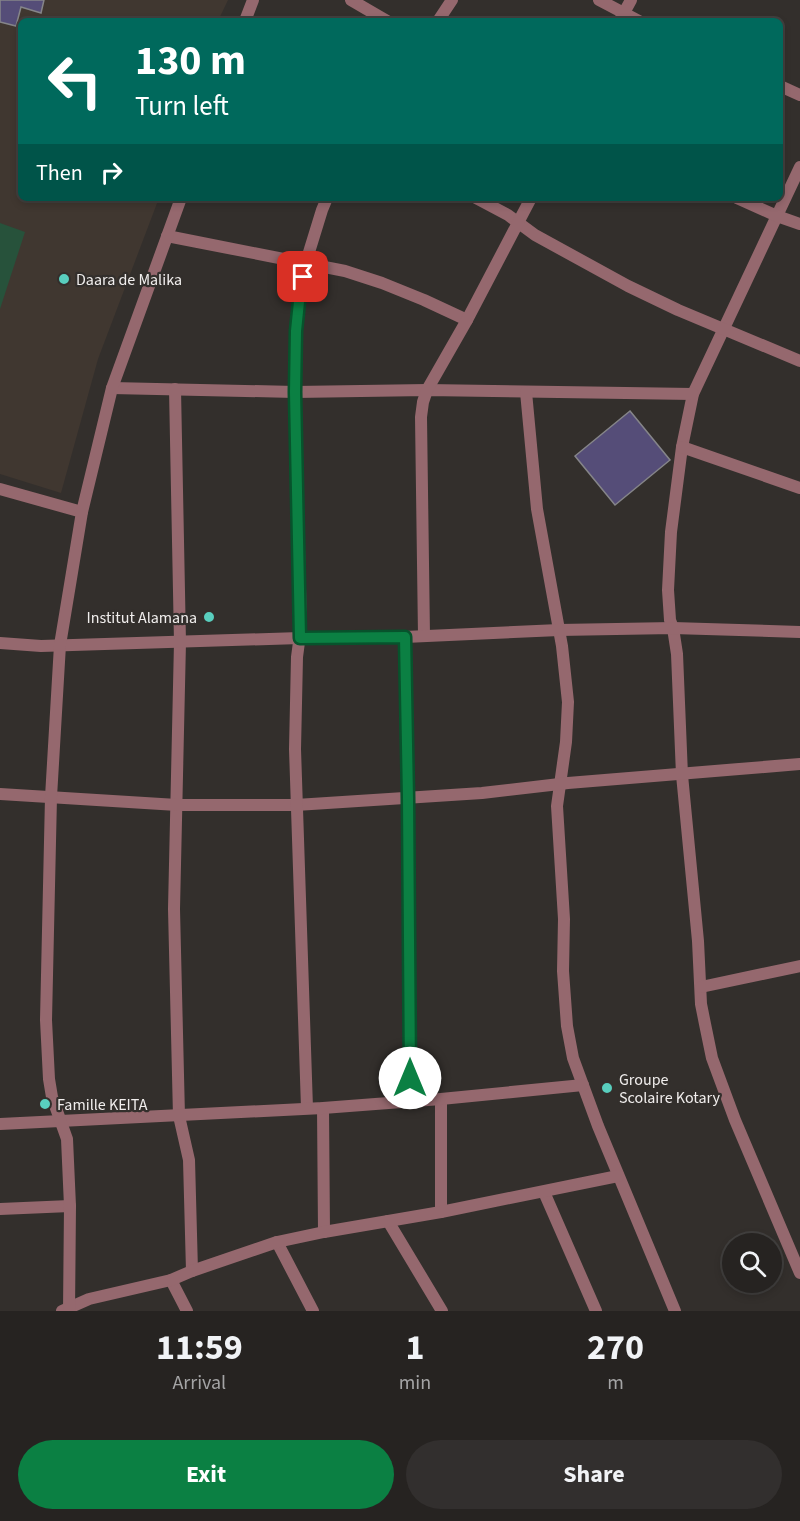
<!DOCTYPE html>
<style>
body{margin:0;font-family:"Source Sans 3",sans-serif;background:#322f2e;color:#f1f3f6;height:100vh;display:flex;flex-direction:column;font-size:22px;white-space:nowrap}
*{box-sizing:border-box;margin:0}
p{font-size:20px;color:#a4a4a5}
.icon{flex:none;width:33px;height:33px;fill:none;stroke:currentColor;stroke-width:2;stroke-linecap:round;stroke-linejoin:round}
.map{position:relative;height:1311px;overflow:hidden}
.sheet{display:flex;flex-direction:column;background:#262321;flex:1}
.sheet>*{flex:none}
.hud{position:absolute;left:18px;top:18px;width:765px;height:183px;border-radius:9px;box-shadow:0 3px 9px #0003,0 0 0 2px #42403f;background:#00695c;color:#fff;overflow:hidden}
.controls{position:absolute;left:722px;top:1233px;display:grid;gap:12px}
.controls a{display:grid;place-items:center;width:60px;height:60px;border-radius:50%;background:#262321;box-shadow:0 3px 9px #0003,0 0 0 2px #42403f;font-size:30px}
.pin{position:absolute;display:grid;place-items:center;width:51px;height:51px;color:#fff;margin:-26px;border-radius:12px;box-shadow:0 3px 9px #0006}
.me{position:absolute;width:66px;margin:-33px;rotate:0deg;stroke-linejoin:round;filter:drop-shadow(0 0 4px #0008)}
.turn{display:flex;align-items:center;gap:21px;height:126px;padding:0 18px;font-size:27px}
.turn .icon{width:78px;height:78px;stroke-width:2.5}
.turn b{display:block;font-size:42px;line-height:51px}
.then{display:flex;align-items:center;height:57px;padding:0 18px;background:#0003;gap:12px;font-size:22px}
.eta{display:flex;justify-content:space-evenly;align-items:center;height:102px;text-align:center}
.eta b{font-size:36px;font-weight:700;line-height:42px}
.cta{display:flex;gap:12px;margin-top:auto;padding:12px 18px}
.cta a{flex:1;height:69px;border-radius:36px;background:#0b8043;color:#fff;font-size:24px;font-weight:700;line-height:69px;text-align:center}
.cta a+a{background:#322f2e;color:#f1f3f6}
.map>svg:first-child{display:block}
.built{fill:#403730}
.green{fill:#27523b}
.building{fill:#554d78;stroke:#858589;stroke-width:1.5}
.lines{fill:none;stroke-linecap:round;stroke-linejoin:round}
.street{stroke:#95686e;stroke-width:12}
.route-casing{stroke:#07532c;stroke-width:15}
.route{stroke:#0b8043;stroke-width:10}
.poi-dot{fill:#59cebe;stroke:#332f2c;stroke-width:2}
.labels{text-anchor:middle;stroke-width:4.5;stroke-linejoin:round;paint-order:stroke}
.poi-label{font-size:16px;fill:#f1eeed;stroke:#332f2c;text-anchor:start}
</style>
<div class="map">
<svg width="800" height="1311" viewBox="0 0 800 1311">
<rect width="100%" height="100%" fill="#332f2c"/>
<path class="built" d="M0,0H228L218,21H21V198H159L98,359L61,493L0,474Z"/>
<path class="green" d="M0,223L25,232L0,309Z"/>
<g class="building">
<path d="M0,0H44L41,13L21,7L16,26L0,22Z"/>
<path d="M630,411L670,460L615,505L575,456Z"/>
</g>
<g class="lines">
<g class="street">
<path d="M351,0L387,21"/>
<path d="M599,0L639,21"/>
<path d="M620,20L631,0"/>
<path d="M245,21L253,0"/>
<path d="M438,21L452,0"/>
<path d="M780,86L800,95"/>
<path d="M800,167L693,394L682,447L671,532L668,590L670,620L673,628L677,654L682,775L698,941L701,1004L705,1024L712,1058L735,1120L800,1273"/>
<path d="M476,198L508,215L535,235L628,286L678,310L800,361"/>
<path d="M737,198L777,216L800,224"/>
<path d="M167,236L345,271L382,283L424,300L467,320"/>
<path d="M112,388L295,392L427,390L693,394"/>
<path d="M175,389L180,642L174,909L179,1116L189,1160L192,1271"/>
<path d="M526,392L537,509L562,646L568,702L566,742L557,806L564,919L563,971L567,1026L573,1058L598,1126L675,1311"/>
<path d="M682,447L800,488"/>
<path d="M0,489L82,512"/>
<path d="M424,636L421,417L423,402L427,390L467,320L531,198"/>
<path d="M405,637L408,798L410,1101"/>
<path d="M0,643L41,646L300,638L405,637L559,630L673,628L800,632"/>
<path d="M0,794L177,805H296L482,793L568,783L800,764"/>
<path d="M701,987L800,966"/>
<path d="M441,1099V1212"/>
<path d="M307,1108L295,749L297,657L301,627L295,392L296,331L300,292L306,262L322,210L327,198"/>
<path d="M323,1108L324,1232"/>
<path d="M0,1124L323,1108L441,1099L583,1085"/>
<path d="M544,1192L596,1311"/>
<path d="M0,1209L70,1206"/>
<path d="M388,1221L442,1311"/>
<path d="M277,1242L313,1311"/>
<path d="M171,1280L187,1311"/>
<path d="M62,1311L89,1299L171,1280L192,1271L277,1242L324,1232L441,1212L618,1176"/>
<path d="M69,1311L70,1206L67,1139L52,1097L49,1079L46,1020L51,797L60,645L82,512L112,388L181,198"/>
</g>
</g>
<g class="lines">
<g class="route-casing">
<path id="route" d="M303,277L300,292L296,331L295,392L300,638L405,637L408,798L410,1078"/>
</g>
<use href="#route" class="route"/>
</g>
<g class="poi-dot">
<circle cx="64" cy="279" r="6"/>
<circle cx="209" cy="617" r="6"/>
<circle cx="607" cy="1088" r="6"/>
<circle cx="45" cy="1104" r="6"/>
</g>
<g class="labels">
<g class="poi-label">
<text x="76" y="285">Daara de Malika</text>
<text x="197" y="623" text-anchor="end">Institut Alamana</text>
<text x="619" y="1085">Groupe<tspan x="619" dy="18">Scolaire Kotary</tspan></text>
<text x="57" y="1110">Famille KEITA</text>
</g>
</g>
</svg>
<div class="controls">
<a><svg class="icon" aria-label="search" viewBox="0 0 24 24"><circle cx="10" cy="10" r="6"/><path d="M15 15l6 6"/></svg></a>
</div>
<div class="pin" style="left:303px;top:277px;background:#d93025"><svg class="icon" aria-label="arrive" viewBox="0 0 24 24"><path d="M6 21V4h12l-3 4 3 4H6"/></svg></div>
<svg class="me" style="left:410px;top:1078px" viewBox="-20 -20 40 40"><circle r="19" fill="#fff"/><path d="M0-13L10 11 0 6-10 11z" fill="#0b8043"/></svg>
<div class="hud">
<div class="turn"><svg class="icon" aria-label="left" viewBox="0 0 24 24"><path d="M17 20v-9H6M10 6l-5 5 5 5"/></svg><div><b>130 m</b>Turn left</div></div>
<div class="then">Then<svg class="icon" aria-label="right" viewBox="0 0 24 24"><path d="M7 20v-9h11M14 6l5 5-5 5"/></svg></div>
</div>
</div>
<section class="sheet">
<div class="eta">
<div><b>11:59</b><p>Arrival</p></div>
<div><b>1</b><p>min</p></div>
<div><b>270</b><p>m</p></div>
</div>
<div class="cta"><a>Exit</a><a>Share</a></div>
</section>
